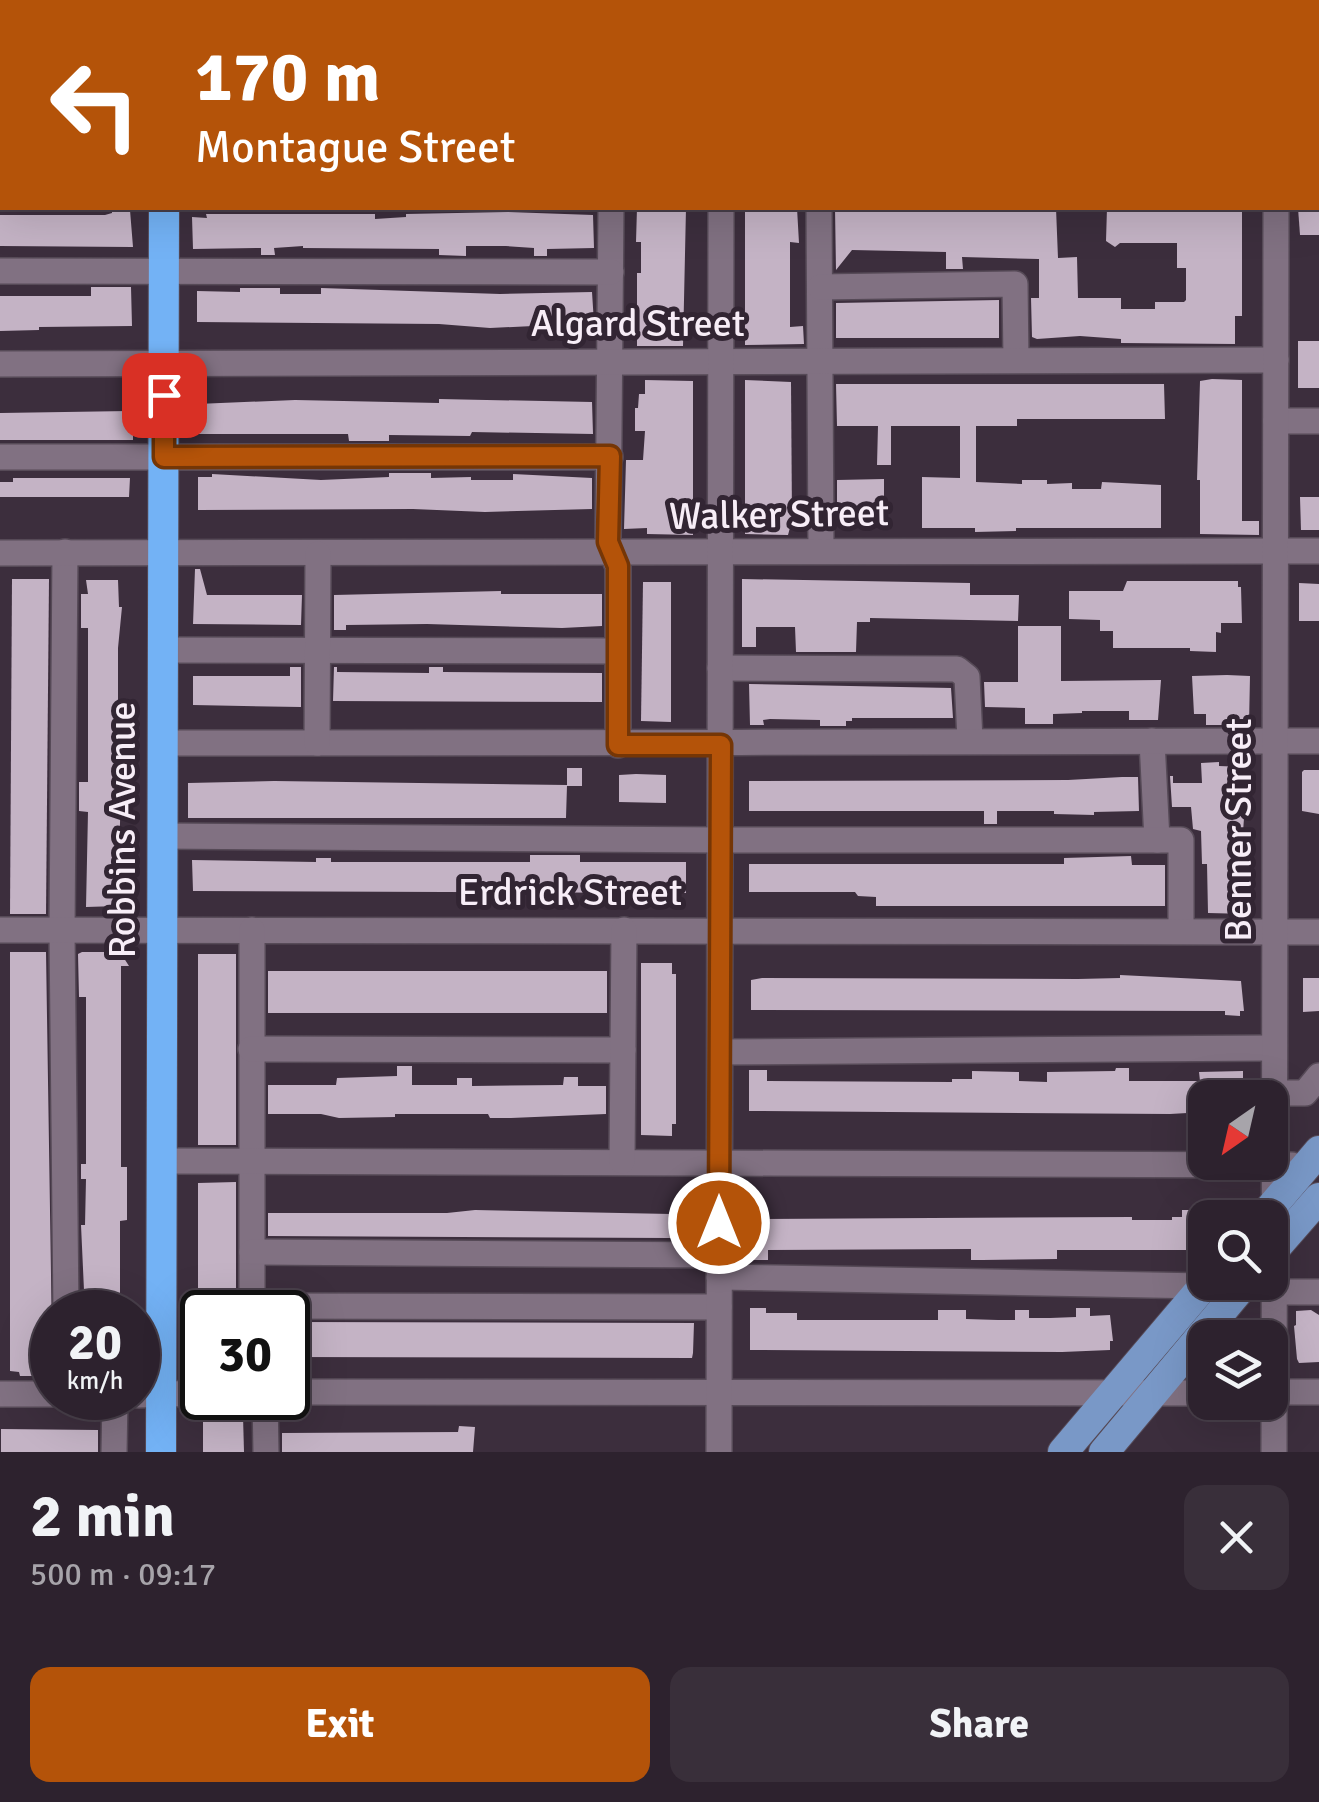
<!DOCTYPE html>
<meta charset="utf-8">
<style>
body{margin:0;font-family:Signika,sans-serif;background:#392f3a;color:#f1f3f6;height:100vh;display:flex;flex-direction:column;font-size:38px;white-space:nowrap}
*{box-sizing:border-box;margin:0}
p{font-size:32px;color:#a7a4aa}
.icon{flex:none;width:55px;height:55px;fill:none;stroke:currentColor;stroke-width:2;stroke-linecap:round;stroke-linejoin:round}
.map{position:relative;height:1452px;overflow:hidden}
.drawer{display:flex;flex-direction:column;background:#2d222e;flex:1}
.drawer>*{flex:none}
.top-card{position:absolute;left:0px;top:0px;width:1320px;height:210px;box-shadow:0 10px 40px #0002,0 0 0 2px #483f4a;background:#b45309;color:#fff;overflow:hidden}
.needle{width:65px;rotate:214deg}
.tools{position:absolute;left:1188px;top:1080px;display:grid;gap:20px}
.tools a{display:grid;place-items:center;width:100px;height:100px;border-radius:20px;background:#2d222e;box-shadow:0 10px 40px #0002,0 0 0 2px #483f4a;font-size:50px}
.speed{position:absolute;left:30px;top:1290px;display:flex;gap:20px;font-size:50px;font-weight:700;text-align:center}
.speed>*{display:grid;place-content:center;width:130px;height:130px;border-radius:50%;background:#2d222e;box-shadow:0 10px 40px #0002,0 0 0 2px #483f4a;line-height:1}
.speed small{font-size:25px;font-weight:400}
.speed .limit{border:5px solid #111;border-radius:15px;background:#fff;color:#111}
.pin{position:absolute;display:grid;place-items:center;width:85px;height:85px;color:#fff;margin:-42px;border-radius:20px;box-shadow:0 5px 15px #0006}
.me{position:absolute;width:110px;margin:-55px;rotate:0deg;stroke-linejoin:round;filter:drop-shadow(0 0 8px #0008)}
.turn{display:flex;align-items:center;gap:35px;height:210px;padding:0 30px;font-size:45px}
.turn .icon{width:130px;height:130px;stroke-width:2.5}
.turn b{display:block;font-size:70px;line-height:85px}
.round{display:grid;place-items:center;flex:none;width:105px;height:105px;border-radius:20px;background:#392f3a}
.head{display:flex;align-items:center;justify-content:space-between;height:170px;padding:0 30px}
h1{font-size:60px;font-weight:700;line-height:75px}
.cta{display:flex;gap:20px;margin-top:auto;padding:20px 30px}
.cta a{flex:1;height:115px;border-radius:20px;background:#b45309;color:#fff;font-size:40px;font-weight:700;line-height:115px;text-align:center}
.cta a+a{background:#392f3a;color:#f1f3f6}
.map>svg:first-child{display:block}
.building{fill:#c4b3c5}
.lines{fill:none;stroke-linecap:round;stroke-linejoin:round}
.minor-casing{stroke:#564a57;stroke-width:28}
.major-casing{stroke:#564a57;stroke-width:32}
.highway-casing{stroke:#564a57;stroke-width:32}
.minor{stroke:#817182;stroke-width:25}
.major{stroke:#7998c7;stroke-width:30}
.highway{stroke:#73b2f5;stroke-width:30}
.route-casing{stroke:#753606;stroke-width:25}
.route{stroke:#b45309;stroke-width:18}
.labels{text-anchor:middle;stroke-width:10;stroke-linejoin:round;paint-order:stroke}
.street-label{font-size:38px;fill:#f7edf7;stroke:#322533}
</style>
<div class="map">
<svg width="1319" height="1452" viewBox="0 0 1319 1452">
<rect width="100%" height="100%" fill="#3c2e3d"/>
<g class="building">
<path d="M637,208H686L683,346H637V273H641V242H636Z"/>
<path d="M745,208H797L799,243L790,242V327L803,326L804,344L745,345Z"/>
<path d="M835,208H1056L1058,258L1077,257L1078,298H1121V309H1155V302H1184L1186,300V268H1177V243H1120L1115,247L1106,241L1107,208H1242V316H1235V344L1121,343V339L1080,336L1037,339L1032,337L1031,298H1039V259L962,257L963,269H946V252L852,250L836,270Z"/>
<path d="M1298,208H1319V235H1300Z"/>
<path d="M112,210H130L133,247L0,246V215H105L112,213Z"/>
<path d="M508,212L593,215L594,248L547,249V256H534V248L506,246H466V256L439,255V249L303,248V246L274,248L275,255H261V248L193,249L192,217L207,218L206,214H375V219L406,217V214Z"/>
<path d="M91,287H131L132,326L39,327V330L0,331V296H91Z"/>
<path d="M240,288H280V294H321V288L500,294L592,292L594,323L490,328L439,324L197,322V291L240,292Z"/>
<path d="M999,300V338H836V303Z"/>
<rect x="1298" y="341" width="21" height="47"/>
<path d="M1212,379L1242,380V521H1259V535L1200,534V480H1197L1200,381Z"/>
<path d="M645,380L693,381V535L647,534V528L624,529L626,460H643L645,431H635V408H638L639,394H645Z"/>
<path d="M745,380L791,382L792,520L788,535L745,534Z"/>
<path d="M836,384H1164L1165,419H1017V426H976V482L1022,484V480H1047V484L1072,483V489H1101L1102,482L1161,485V528H1016V531L975,532V528H922V477L960,478V426H891V465H877L878,426H837Z"/>
<path d="M439,399L592,402L593,434L472,432L470,436L389,435V441H349L348,434H197V404L295,400L439,403Z"/>
<path d="M129,411L133,413V440H0V413Z"/>
<path d="M389,473H431V478L471,477V480H513V474L592,478V509L485,512L413,509L198,510V477H212V474L321,480L389,477Z"/>
<path d="M13,478H130L129,497H0V482H13Z"/>
<path d="M884,479V524L837,522V480Z"/>
<path d="M1300,497H1319V530H1301Z"/>
<path d="M195,569H200L207,595H302L301,625L193,624Z"/>
<path d="M12,579H49L46,914H10Z"/>
<path d="M742,579L970,583V595H1019L1018,621L870,618V622H857L856,652H796L795,627H756V647H742Z"/>
<path d="M86,580H118L119,607H122L118,648V766L121,782L118,906L86,907L88,812L79,811V782H88V628H81V594H88Z"/>
<path d="M1127,581H1238V587H1241L1242,623H1221V633L1216,632V652L1190,651V648H1113V631H1100V620L1069,619V591H1123Z"/>
<path d="M643,582H671V722L641,721Z"/>
<path d="M1299,583L1319,584V621H1299Z"/>
<path d="M501,591V594H602V626L562,628L427,624L346,625V630H334V595Z"/>
<path d="M1018,626H1061V681L1161,680L1158,720H1129V711H1082V713L1053,714V724H1025V708L985,707L984,682H1018Z"/>
<path d="M290,667H301V707L193,705V676H290Z"/>
<path d="M334,667H337V672L429,673V667H443V672L602,673V702L333,701Z"/>
<path d="M1227,675L1250,676L1249,725H1206V714H1194L1192,676Z"/>
<path d="M749,684L951,688L953,718H852V721H846V726H820V720L770,719L763,720L764,725H750Z"/>
<path d="M1219,762V766L1245,767L1246,804H1251V818H1244L1241,861L1242,899H1248V914L1208,913L1207,864H1202L1201,831L1193,829L1191,807H1172L1170,776H1173V783H1202L1201,763Z"/>
<rect x="567" y="768" width="15" height="18"/>
<path d="M1304,770H1319V814L1302,811V772Z"/>
<path d="M636,774L666,775V803L619,802V775Z"/>
<path d="M1122,777H1138L1139,811L1094,812V815L1054,814V811H997V824H984V811H749V781L1068,780Z"/>
<path d="M274,781L567,785L566,818H188V783Z"/>
<path d="M530,855H580V862H686V893L193,891L192,860L316,862V858H331V862H530Z"/>
<path d="M1131,856L1132,865H1165V906H876V897L858,896L855,892H749V864H1064V858Z"/>
<path d="M10,952H46L52,1339V1374L48,1376H20L19,1372L10,1371Z"/>
<path d="M82,952H120L129,966H121V1167H127V1220L120,1221V1312H85L81,1225H85L86,1179H81V1164H86V997H79L78,954Z"/>
<rect x="198" y="954" width="38" height="191"/>
<path d="M641,963H672V974H676V1124H672V1136L641,1135Z"/>
<rect x="268" y="971" width="339" height="42"/>
<path d="M1120,975L1241,981L1244,1011H1240V1016L1225,1015V1011L751,1010V980L762,978L1078,979L1120,978Z"/>
<path d="M1303,978H1319V1011L1303,1012Z"/>
<path d="M397,1066H412V1085H457V1078H472V1086L563,1085L564,1077H578V1086H606V1114L511,1118H490L488,1114H395V1117L339,1118L321,1114H268V1085H336L337,1078L397,1076Z"/>
<path d="M1116,1068H1129V1081H1200L1199,1072L1243,1071V1098H1205V1112L1170,1114L749,1111V1070H767V1081L952,1082V1079H972V1071L1019,1072V1081L1047,1082V1072L1115,1071Z"/>
<path d="M236,1182V1312H198V1183Z"/>
<path d="M475,1210L671,1214V1238L268,1236V1213H447Z"/>
<path d="M1182,1210H1200L1201,1250H1057V1259L982,1260H971V1249L768,1250V1260H750L747,1239V1221L750,1219L1132,1217V1220H1172V1217H1182Z"/>
<path d="M750,1308H766V1313H797V1320H938V1310H966V1319L998,1320H1015V1310H1029V1318H1050L1076,1317V1308H1090V1316L1110,1315L1113,1341H1110V1350L1062,1352L750,1350Z"/>
<path d="M1296,1311L1311,1310L1319,1315V1362L1299,1363L1297,1359L1294,1326L1296,1325Z"/>
<path d="M291,1322L694,1323L693,1353L692,1358L288,1357V1327H291Z"/>
<path d="M203,1415L243,1416L244,1452H203Z"/>
<path d="M459,1426L475,1427L473,1452H282V1433L458,1432Z"/>
<path d="M1,1429L98,1430V1452H1Z"/>
</g>
<g class="lines">
<g class="minor-casing">
<g id="minor">
<path d="M611,0V2"/>
<path d="M1276,0V2"/>
<path d="M721,2V0"/>
<path d="M0,76H2"/>
<path d="M0,169H2"/>
<path d="M1318,171H1319"/>
<path d="M611,208L608,542L618,567V745"/>
<path d="M819,208L821,550"/>
<path d="M0,271L611,272"/>
<path d="M820,287L1015,284L1016,360"/>
<path d="M0,364L1276,360"/>
<path d="M1276,421H1319"/>
<path d="M0,457H610"/>
<path d="M65,552L62,932L66,1312"/>
<path d="M0,553L1319,551"/>
<path d="M162,650L617,651"/>
<path d="M720,668L957,669L967,677L970,740"/>
<path d="M1152,741L1157,840"/>
<path d="M162,743C548,744 933,741 1319,741"/>
<path d="M317,743L318,554"/>
<path d="M162,836L721,840H1181V931"/>
<path d="M0,930L1319,932"/>
<path d="M252,930V1312"/>
<path d="M251,1049L623,1050"/>
<path d="M720,1052L1274,1048"/>
<path d="M1274,1093H1305L1319,1076"/>
<path d="M163,1161L1292,1165"/>
<path d="M622,1161L624,930"/>
<path d="M252,1252L719,1255"/>
<path d="M719,1277L1204,1286"/>
<path d="M1276,1292H1319"/>
<path d="M252,1306L719,1307"/>
<path d="M288,1392L1205,1393"/>
<path d="M1270,1392H1319"/>
<path d="M0,1394H52"/>
<path d="M138,1395L202,1393"/>
<path d="M265,1398L266,1452"/>
<path d="M114,1452L115,1398"/>
<path d="M719,1452L721,208"/>
<path d="M1274,1452L1276,208"/>
</g>
</g>
<g class="major-casing">
<g id="major">
<path d="M1262,1218L1319,1151"/>
<path d="M1270,1254L1319,1198"/>
<path d="M1063,1452L1207,1282"/>
<path d="M1104,1452L1246,1282"/>
</g>
</g>
<g class="highway-casing">
<g id="highway">
<path d="M162,0V2"/>
<path d="M161,1452L164,208"/>
</g>
</g>
<use href="#minor" class="minor"/>
<use href="#major" class="major"/>
<use href="#highway" class="highway"/>
</g>
<g class="lines">
<g class="route-casing">
<path id="route" d="M164,395V457L610,456L608,542L618,566V745H721L719,1223"/>
</g>
<use href="#route" class="route"/>
</g>
<g class="labels">
<g class="street-label">
<text x="638" y="336">Algard Street</text>
<text transform="translate(779 514) rotate(-1)" y="13">Walker Street</text>
<text transform="translate(122 830) rotate(-90)" y="13">Robbins Avenue</text>
<text transform="translate(1238 830) rotate(-90)" y="13">Benner Street</text>
<text x="570" y="905">Erdrick Street</text>
</g>
</g>
</svg>
<div class="tools">
<a><svg class="needle" viewBox="-14 -14 28 28"><path d="M0-13l5 13h-10z" fill="#e53935"/><path d="M0 13l5-13h-10z" fill="#a7a4aa"/></svg></a>
<a><svg class="icon" aria-label="search" viewBox="0 0 24 24"><circle cx="10" cy="10" r="6"/><path d="M15 15l6 6"/></svg></a>
<a><svg class="icon" aria-label="layers" viewBox="0 0 24 24"><path d="M12 4l9 5-9 5-9-5zM3 14l9 5 9-5"/></svg></a>
</div>
<div class="speed"><div>20<small>km/h</small></div><div class="limit">30</div></div>
<div class="pin" style="left:164px;top:395px;background:#d93025"><svg class="icon" aria-label="arrive" viewBox="0 0 24 24"><path d="M6 21V4h12l-3 4 3 4H6"/></svg></div>
<svg class="me" style="left:719px;top:1223px" viewBox="-20 -20 40 40"><circle r="17" fill="#b45309" stroke="#fff" stroke-width="3"/><path d="M0-11L8 9 0 5-8 9z" fill="#fff"/></svg>
<div class="top-card">
<div class="turn"><svg class="icon" aria-label="left" viewBox="0 0 24 24"><path d="M17 20v-9H6M10 6l-5 5 5 5"/></svg><div><b>170 m</b>Montague Street</div></div>
</div>
</div>
<section class="drawer">
<div class="head"><div><h1>2 min</h1><p>500 m · 09:17</p></div><a class="round"><svg class="icon" aria-label="close" viewBox="0 0 24 24"><path d="M6 6l12 12M18 6L6 18"/></svg></a></div>
<div class="cta"><a>Exit</a><a>Share</a></div>
</section>
